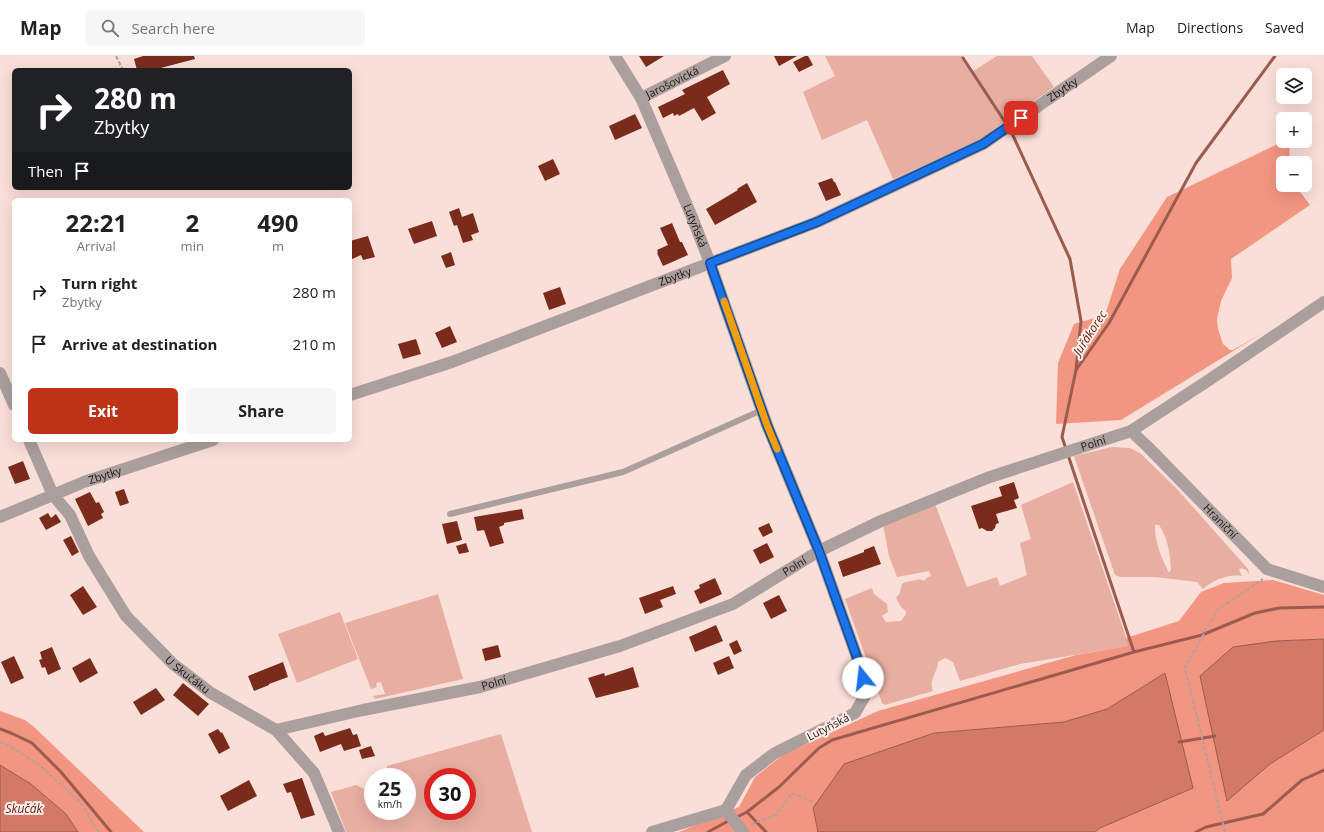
<!DOCTYPE html>
<meta charset="utf-8">
<style>
body{margin:0;font-family:"Open Sans",sans-serif;background:#f6f6f6;color:#202124;height:100vh;display:flex;flex-direction:column;font-size:15px;white-space:nowrap}
*{box-sizing:border-box;margin:0}
p{font-size:13px;color:#757577}
.icon{flex:none;width:22px;height:22px;fill:none;stroke:currentColor;stroke-width:2;stroke-linecap:round;stroke-linejoin:round}
.map{position:relative;flex:1;overflow:hidden}
.drawer{position:absolute;left:12px;top:142px;width:340px;height:244px;display:flex;flex-direction:column;background:#fff;border-radius:6px;box-shadow:0 4px 16px #0002}
.drawer>*{flex:none}
.guide{position:absolute;left:12px;top:12px;width:340px;height:122px;border-radius:6px;box-shadow:0 4px 16px #0002;background:#202124;color:#fff;overflow:hidden}
.controls{position:absolute;left:1276px;top:12px;display:grid;gap:8px}
.controls a{display:grid;place-items:center;width:36px;height:36px;border-radius:6px;background:#fff;box-shadow:0 4px 16px #0002;font-size:20px}
.speed{position:absolute;left:364px;top:712px;display:flex;gap:8px;font-size:20px;font-weight:700;text-align:center}
.speed>*{display:grid;place-content:center;width:52px;height:52px;border-radius:50%;background:#fff;box-shadow:0 4px 16px #0002;line-height:1}
.speed small{font-size:10px;font-weight:400}
.speed .limit{border:6px solid #d22;background:#fff;color:#111}
.pin{position:absolute;display:grid;place-items:center;width:34px;height:34px;color:#fff;margin:-17px;border-radius:8px;box-shadow:0 2px 6px #0006}
.me{position:absolute;width:44px;margin:-22px;rotate:344deg;stroke-linejoin:round;filter:drop-shadow(0 0 3px #0008)}
.turn{display:flex;align-items:center;gap:14px;height:84px;padding:0 16px;font-size:18px}
.turn .icon{width:52px;height:52px;stroke-width:2.5}
.turn b{display:block;font-size:28px;line-height:34px}
.then{display:flex;align-items:center;height:38px;padding:0 16px;background:#0003;gap:8px;font-size:15px}
.eta{display:flex;justify-content:space-evenly;align-items:center;height:68px;text-align:center}
.eta b{font-size:24px;font-weight:700;line-height:28px}
.primary-button{display:flex;gap:8px;margin-top:auto;padding:8px 16px}
.primary-button a{flex:1;height:46px;border-radius:6px;background:#be3318;color:#fff;font-size:16px;font-weight:700;line-height:46px;text-align:center}
.primary-button a+a{background:#f6f6f6;color:#202124}
ul{padding:0;list-style:none}
li{display:flex;align-items:center;gap:12px;height:52px;padding:0 16px}
li div{flex:1}
li b{display:block;font-size:15px}
li em{font-style:normal}
header{display:flex;align-items:center;gap:24px;box-sizing:border-box;height:56px;padding:0 20px;background:#fff;border-bottom:1px solid #e0e0e0}
header strong{font-size:19px}
nav{display:flex;gap:22px;margin-inline-start:auto;font-size:14px}
.search{width:280px;height:36px;background:#f6f6f6;display:flex;align-items:center;gap:10px;box-sizing:border-box;padding:0 14px;border-radius:6px;color:#757577;font-size:15px}
.map>svg:first-child{display:block}
.green{fill:#e7aea1;fill-rule:evenodd}
.forest{fill:#f29682}
.water{fill:#d27967;stroke:#9c5b4e}
.lines{fill:none;stroke-linecap:round;stroke-linejoin:round}
.stream{stroke:#9c5b4e;stroke-width:3}
.building{fill:#7b2b1b}
.path{stroke:#b6a09b;stroke-width:2;stroke-dasharray:4 2;stroke-linecap:butt}
.lane{stroke:#aa9f9c;stroke-width:6}
.street{stroke:#aa9f9c;stroke-width:12}
.route-casing{stroke:#114b97;stroke-width:10}
.route{stroke:#1a73e8;stroke-width:7}
.slow{stroke:#f59e0b;stroke-width:7}
.labels{text-anchor:middle;stroke-width:4;stroke-linejoin:round;paint-order:stroke}
.street-label{font-size:11px;fill:#1e1512;stroke:#ffeeea}
.water-label{font-size:12px;font-style:italic;fill:#702010;stroke:#ffeeea}
</style>
<header>
<strong>Map</strong>
<div class="search"><svg class="icon" aria-label="search" viewBox="0 0 24 24"><circle cx="10" cy="10" r="6"/><path d="M15 15l6 6"/></svg>Search here</div>
<nav><a>Map</a><a>Directions</a><a>Saved</a></nav>
</header>
<div class="map">
<svg width="1324" height="776" viewBox="0 0 1324 776">
<rect width="100%" height="100%" fill="#faded8"/>
<g class="green">
<path d="M825,0H963L973,15L997,0H1032L1054,31L980,83L893,123L867,64L822,84L803,36L835,20Z"/>
<path d="M1112,391L1130,392L1140,397L1177,433L1248,513L1250,519L1246,514L1241,512L1239,514L1242,520C1227,518 1214,524 1203,533L1197,526L1156,521H1120L1115,519L1074,400ZM1155,469H1159C1168,482 1170,498 1171,513L1169,517C1162,503 1154,485 1155,469Z"/>
<path d="M1073,426L1129,590L1020,608L960,625L953,606L945,602L938,606C938,616 928,624 933,635L888,648L885,649L882,647L845,543L872,532L874,538L887,548L888,556L882,560L886,566L901,565L906,558V555L901,551L896,542L900,537L902,528C907,524 913,526 919,523L924,525L928,521L931,520L929,515L897,521L889,500L883,469L935,448L967,531L997,521L1000,530L1027,519L1020,487L1031,483L1021,449Z"/>
<path d="M438,538L463,623L375,643L373,640L385,638L381,626L376,627L377,631L371,633L345,567Z"/>
<path d="M340,556L358,603L297,627L278,578Z"/>
<path d="M501,678L532,776H346L331,736L356,729L367,734L373,735V755H407V721H386L387,710ZM433,721H467V755H433Z"/>
</g>
<g class="forest">
<path d="M1284,85H1290L1289,107H1283V129H1295L1310,149L1231,203L1232,222L1221,245L1217,263L1218,273L1223,288L1230,294H1233L1261,278L1121,364L1056,368L1058,307L1074,268L1105,259L1120,213L1167,141Z"/>
<path d="M1273,524L1324,539V583L1276,585L1227,744L1270,708L1324,674V776H1095L1100,772L1165,617L1107,653L1064,666L934,677L813,752L818,776H679L739,751L755,721L783,699L878,655L1076,599L1128,590L1126,582L1179,565L1201,536L1224,527Z"/>
<path d="M0,655L25,664L33,670L144,776H78L66,758L31,728L0,709Z"/>
</g>
<g class="water">
<path d="M1324,583V674L1270,708L1227,745L1200,620L1233,591L1276,585Z"/>
<path d="M1165,617L1193,732L1100,772L1095,776H818L813,752L844,708L934,677L1064,666L1107,653Z"/>
<path d="M0,709L31,728L66,758L78,776H0Z"/>
</g>
<g class="lines">
<g class="stream">
<path d="M963,2L1007,69"/>
<path d="M1010,73L1070,203L1081,265L1076,314"/>
<path d="M1066,393L1062,381L1076,314L1109,267L1196,107L1275,0"/>
<path d="M1068,399L1134,596"/>
<path d="M0,673L11,677L32,687L61,716L111,776"/>
<path d="M1179,686L1215,680"/>
<path d="M747,756L766,776"/>
<path d="M735,762L747,756L779,731L819,692L832,684L1134,596L1202,579L1255,557L1279,552L1324,551"/>
<path d="M708,776L730,764"/>
<path d="M1196,776L1206,771L1263,758L1302,724L1324,714"/>
</g>
</g>
<g class="building">
<path d="M143,0H194L195,3L153,14H137L134,3Z"/>
<path d="M639,0H664L646,11Z"/>
<path d="M774,0H797L779,10Z"/>
<path d="M805,0H808L813,9L799,16L793,6Z"/>
<path d="M723,14L730,28L707,41L716,57L702,65L694,52L679,60L678,58L674,60L673,57L663,62L658,51L685,38L682,34Z"/>
<path d="M635,58L642,72L615,84L609,70Z"/>
<path d="M553,103L560,118L545,125L538,110Z"/>
<path d="M832,122L834,126H835L841,139L826,145L818,127Z"/>
<path d="M747,127L757,146L715,169L706,153L738,134L737,133Z"/>
<path d="M459,152L462,161L473,157L479,176L471,179L473,184L463,187L457,169L454,170L449,156Z"/>
<path d="M432,165L437,180L414,188L408,173Z"/>
<path d="M672,167L680,186H682L688,199L663,210L657,197L658,196L657,194L668,189L660,172Z"/>
<path d="M368,180L375,201L363,204L361,199L350,204V185Z"/>
<path d="M451,196L455,209L446,212L441,200Z"/>
<path d="M560,231L566,248L549,254L543,237Z"/>
<path d="M450,270L457,286L442,292L435,277Z"/>
<path d="M416,283L421,298L403,303L398,288Z"/>
<path d="M23,405L30,423L15,428L8,411Z"/>
<path d="M1014,426L1019,442L1014,444L1017,452L996,458L999,467L996,468L995,472L992,475H987L982,472L979,473L971,450L1002,440L999,431Z"/>
<path d="M124,433L129,447L120,450L115,436Z"/>
<path d="M90,436L96,447L99,446L104,456L101,458L103,462L88,470L75,443Z"/>
<path d="M522,453L524,463L504,467V469L499,471L504,487L490,491L484,474L477,475L474,461Z"/>
<path d="M48,457L51,462L56,458L61,466L46,474L39,462Z"/>
<path d="M457,465L462,484L447,488L442,468Z"/>
<path d="M769,467L773,476L763,481L758,472Z"/>
<path d="M71,480L79,496L72,500L63,484Z"/>
<path d="M466,487L469,496L459,498L456,490Z"/>
<path d="M767,487L774,501L760,508L753,494Z"/>
<path d="M874,490L881,508L843,521L838,506L864,496V494Z"/>
<path d="M715,522L722,538L700,548L694,535L700,532L699,529Z"/>
<path d="M83,530L97,551L83,559L70,539Z"/>
<path d="M673,530L676,538L660,544L663,551L645,558L639,542Z"/>
<path d="M779,539L787,555L771,563L763,547Z"/>
<path d="M716,569L723,585L695,596L689,581Z"/>
<path d="M737,584L742,595L734,599L729,588Z"/>
<path d="M498,589L501,601L485,605L482,593Z"/>
<path d="M52,591L61,613L48,619L45,611L42,612L39,604L42,603L40,596Z"/>
<path d="M14,600L24,622L11,628L1,606Z"/>
<path d="M729,600L734,612L718,619L713,607Z"/>
<path d="M90,602L98,617L80,627L72,612Z"/>
<path d="M283,606L288,621L269,628V629L254,635L248,620Z"/>
<path d="M633,611L639,631L596,642L588,622L604,617L605,620Z"/>
<path d="M183,627L209,648L198,660L173,639Z"/>
<path d="M156,632L165,644L141,659L133,646Z"/>
<path d="M350,672L353,679L357,678L361,690L344,695L341,688L320,696L314,680L323,676L325,680Z"/>
<path d="M218,673L221,677L222,676L230,692L219,698L208,678Z"/>
<path d="M371,690L375,700L362,703L359,694Z"/>
<path d="M302,722L315,759L301,763L291,736L287,737L283,728Z"/>
<path d="M249,724L257,740L228,755L220,740Z"/>
</g>
<g class="lines">
<g class="path">
<path d="M116,0L123,14"/>
<path d="M0,686L8,689L38,708L63,730L81,747L98,776"/>
<path d="M751,768L776,759L792,737L813,746"/>
<path d="M1225,776L1185,612L1217,554L1263,523"/>
</g>
<path class="lane" d="M450,458L623,416L762,354"/>
<g class="street">
<path id="s1" d="M615,0L641,42L692,161L710,207L767,369L819,495L859,607L867,636L855,657L775,697L746,719L726,754"/>
<path id="s2" d="M641,42L725,0"/>
<path d="M0,317L14,349"/>
<path id="s3" d="M350,339L452,306L817,166L983,88L1111,0"/>
<path id="s4" d="M1131,375L1148,391L1267,513L1324,531"/>
<path id="s5" d="M29,384L53,439L70,459L89,500L126,560L173,608L211,637L276,674L314,717L339,776"/>
<path id="s6" d="M0,461L84,426L213,384"/>
<path id="s7" d="M276,674L363,654L480,631L620,590L733,548L819,495L881,465L987,422L1131,375L1209,324L1324,246"/>
<path d="M726,754L743,776"/>
<path d="M652,776L726,754"/>
</g>
</g>
<g class="lines">
<g class="route-casing">
<path id="route" d="M863,622L859,607L819,495L767,369L710,207L817,166L983,88L1021,62"/>
</g>
<use href="#route" class="route"/>
<path class="slow" d="M724,245L767,369L777,393"/>
</g>
<g class="labels">
<g class="street-label">
<text dy="4" stroke="none"><textPath href="#s2" startOffset="35">Jarošovická</textPath></text>
<text dy="4" stroke="none"><textPath href="#s3" startOffset="778">Zbytky</textPath></text>
<text dy="4" stroke="none"><textPath href="#s1" startOffset="188">Lutyňská</textPath></text>
<text dy="4" stroke="none"><textPath href="#s3" startOffset="346">Zbytky</textPath></text>
<text dy="4" stroke="none"><textPath href="#s7" startOffset="871">Polní</textPath></text>
<text dy="4" stroke="none"><textPath href="#s6" startOffset="113">Zbytky</textPath></text>
<text dy="4" stroke="none"><textPath href="#s4" startOffset="127">Hraniční</textPath></text>
<text dy="4" stroke="none"><textPath href="#s7" startOffset="547">Polní</textPath></text>
<text dy="4" stroke="none"><textPath href="#s5" startOffset="287">U Skučáku</textPath></text>
<text dy="4" stroke="none"><textPath href="#s7" startOffset="223">Polní</textPath></text>
<text transform="translate(828 671) rotate(-27)" y="4">Lutyňská</text>
</g>
<g class="water-label">
<text transform="translate(1090 277) rotate(-57)" y="4">Juřákorec</text>
<text x="24" y="757">Skučák</text>
</g>
</g>
</svg>
<div class="controls">
<a><svg class="icon" aria-label="layers" viewBox="0 0 24 24"><path d="M12 4l9 5-9 5-9-5zM3 14l9 5 9-5"/></svg></a>
<a>+</a>
<a>−</a>
</div>
<div class="speed"><div>25<small>km/h</small></div><div class="limit">30</div></div>
<div class="pin" style="left:1021px;top:62px;background:#d93025"><svg class="icon" aria-label="arrive" viewBox="0 0 24 24"><path d="M6 21V4h12l-3 4 3 4H6"/></svg></div>
<svg class="me" style="left:863px;top:622px" viewBox="-20 -20 40 40"><circle r="19" fill="#fff"/><path d="M0-13L10 11 0 6-10 11z" fill="#1a73e8"/></svg>
<div class="guide">
<div class="turn"><svg class="icon" aria-label="right" viewBox="0 0 24 24"><path d="M7 20v-9h11M14 6l5 5-5 5"/></svg><div><b>280 m</b>Zbytky</div></div>
<div class="then">Then<svg class="icon" aria-label="arrive" viewBox="0 0 24 24"><path d="M6 21V4h12l-3 4 3 4H6"/></svg></div>
</div>
<section class="drawer">
<div class="eta">
<div><b>22:21</b><p>Arrival</p></div>
<div><b>2</b><p>min</p></div>
<div><b>490</b><p>m</p></div>
</div>
<ul>
<li><svg class="icon" aria-label="right" viewBox="0 0 24 24"><path d="M7 20v-9h11M14 6l5 5-5 5"/></svg><div><b>Turn right</b><p>Zbytky</p></div><em>280 m</em></li>
<li><svg class="icon" aria-label="arrive" viewBox="0 0 24 24"><path d="M6 21V4h12l-3 4 3 4H6"/></svg><div><b>Arrive at destination</b></div><em>210 m</em></li>
</ul>
<div class="primary-button"><a>Exit</a><a>Share</a></div>
</section>
</div>
